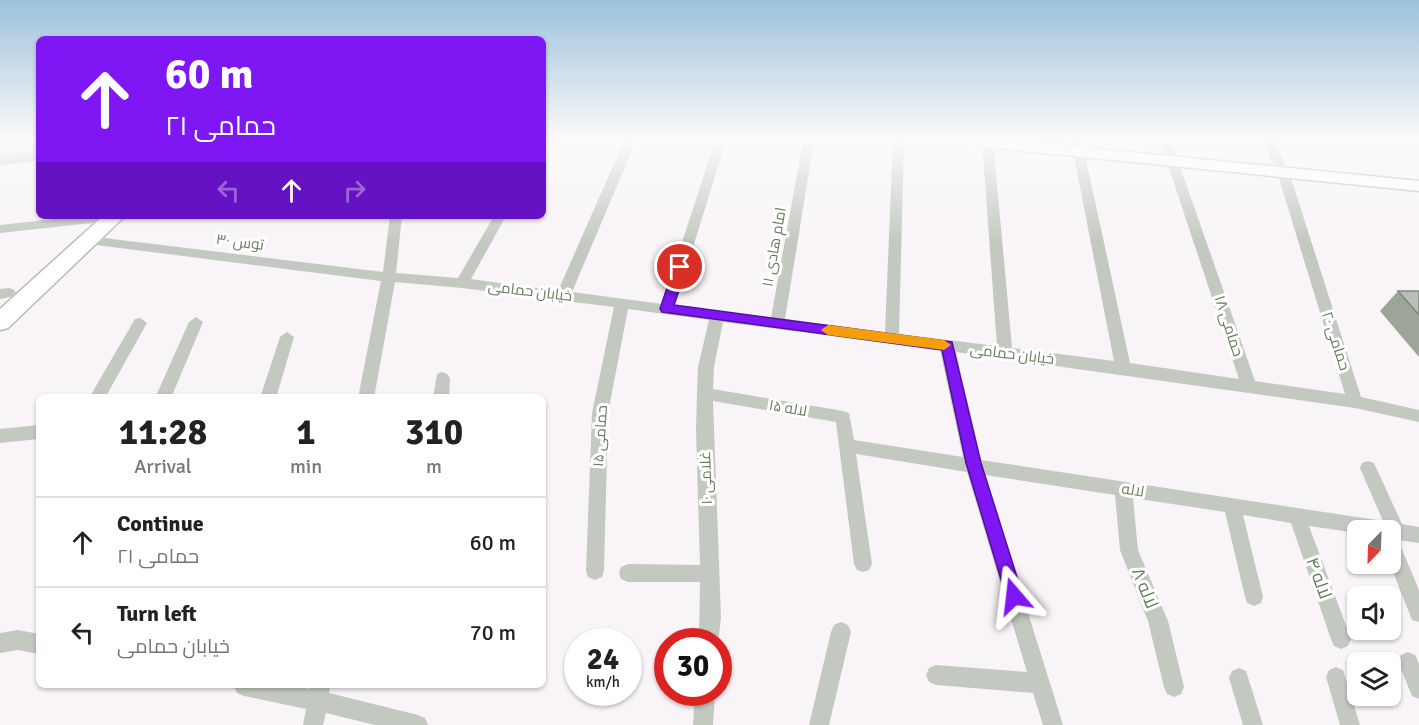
<!DOCTYPE html>
<meta charset="utf-8">
<style>
body{margin:0;font-family:Signika,Cairo,sans-serif;background:#f6f6f6;color:#222;height:100vh;display:flex;flex-direction:column;font-size:22px;white-space:nowrap}
*{box-sizing:border-box;margin:0}
p{font-size:20px;color:#767676}
.icon{flex:none;width:33px;height:33px;fill:none;stroke:currentColor;stroke-width:2;stroke-linecap:round;stroke-linejoin:round}
.map{position:relative;flex:1;overflow:hidden}
.details{position:absolute;left:36px;top:394px;width:510px;height:294px;display:flex;flex-direction:column;background:#fff;border-radius:9px;box-shadow:0 2px 4px #0004}
.details>*{flex:none}
.banner{position:absolute;left:36px;top:36px;width:510px;height:183px;border-radius:9px;box-shadow:0 2px 4px #0004;background:#7f17f5;color:#fff;overflow:hidden}
.needle{width:39px;rotate:203deg}
.tools{position:absolute;left:1347px;top:520px;display:grid;gap:12px}
.tools a{display:grid;place-items:center;width:54px;height:54px;border-radius:9px;background:#fff;box-shadow:0 2px 4px #0004;font-size:30px}
.speed{position:absolute;left:564px;top:628px;display:flex;gap:12px;font-size:30px;font-weight:700;text-align:center}
.speed>*{display:grid;place-content:center;width:78px;height:78px;border-radius:50%;background:#fff;box-shadow:0 2px 4px #0004;line-height:1}
.speed small{font-size:15px;font-weight:400}
.speed .limit{border:9px solid #d22;background:#fff;color:#111}
.pin{position:absolute;display:grid;place-items:center;width:51px;height:51px;color:#fff;margin:-26px;border:3px solid #fff;border-radius:50%;box-shadow:0 2px 6px #0007}
.me{position:absolute;width:66px;margin:-33px;rotate:343deg;stroke-linejoin:round;filter:drop-shadow(0 0 4px #0008)}
.turn{display:flex;align-items:center;gap:21px;height:126px;padding:0 30px;font-size:27px}
.turn .icon{width:78px;height:78px;stroke-width:2.5}
.turn b{display:block;font-size:42px;line-height:51px}
.lanes{display:flex;align-items:center;height:57px;padding:0 30px;background:#0003;justify-content:center;gap:30px;direction:ltr}
.lanes .off{opacity:.35}
.eta{display:flex;justify-content:space-evenly;align-items:center;height:102px;text-align:center}
.eta b{font-size:36px;font-weight:800;line-height:42px}
ul{padding:0;list-style:none}
li{display:flex;align-items:center;gap:18px;height:90px;padding:0 30px;border-top:2px solid #e0e0e0}
li div{flex:1}
li b{display:block;font-size:22px}
li em{font-style:normal}
.map>svg:first-child{display:block}
.green{fill:#e0d5d7}
.lines{fill:none;stroke-linecap:round;stroke-linejoin:round}
.secondary-casing{stroke:#b6beb2;stroke-width:3}
.primary-casing{stroke:#b6beb3;stroke-width:3}
.minor{fill:#c3c9c0;fill-rule:evenodd}
.secondary{fill:#fff;fill-rule:evenodd}
.primary{fill:#fff;fill-rule:evenodd}
.wall{fill:#9da599}
.building{fill:#b7c0b2;stroke:#80867d;stroke-width:1.5}
.route{fill:#7f17f5;stroke:#530f9f;stroke-width:1.5}
.slow{fill:#f59e0b}
.labels{text-anchor:middle;stroke-width:6;stroke-linejoin:round;paint-order:stroke}
.street-label{font-size:15px;fill:#667d5c;stroke:#fff}
.near-street-label{font-size:18px;fill:#667d5c;stroke:#fff}
</style>
<div class="map">
<svg width="1419" height="725" viewBox="0 0 1419 725">
<rect width="100%" height="100%" fill="#f8f4f7"/>
<path class="green" d="M0,141H39V157L0,160Z"/>
<g class="lines">
<g class="secondary-casing">
<path id="secondary" d="M967,141H1019L1419,181V191L975,146Z"/>
</g>
<g class="primary-casing">
<path id="primary" d="M103,216H125L8,328L0,330V309Z"/>
</g>
<g class="minor">
<path d="M624,141H636L572,292L662,304L715,141H726L675,305L771,318L803,141H814L785,319L885,332L893,141H904L899,334L997,346L982,141H993L1012,348L1114,361L1071,141H1082L1130,363L1239,379L1160,141H1171L1255,381L1345,394L1277,172L1263,141H1274L1289,172L1361,397L1419,410V422L1355,408L956,352L981,460L1383,521L1360,468L1362,463L1368,461L1374,463L1402,524L1419,527V543L1398,540L1419,590V622L1412,620L1390,564V531H1358V533L1309,526L1351,639L1348,646L1341,649L1334,646L1331,639L1291,523L1243,515L1263,597L1261,603L1254,606L1247,603L1245,597L1225,512L1133,498L1138,550L1168,621L1184,687L1181,694L1174,697L1167,694L1164,687L1148,621L1120,550L1115,495L985,475L1063,725H1043L1033,693L936,685L929,682L926,675L929,668L936,665L1027,672L967,472L856,454L872,564L869,570L863,572L857,570L854,564L836,422L713,401L721,618L718,643L699,642L700,582H628L621,579L619,573L621,567L628,564L700,565L696,430L697,394L698,367L709,320L628,309L608,413L604,571L602,577L595,580L588,577L586,571L592,413L614,307L462,288L395,282L374,398H358L381,281L88,244L82,240L88,236L383,272L390,216H402L396,273L458,278L494,216H506L471,279L558,291ZM723,322L940,350L963,457L854,440L849,413L843,411L713,389L714,367Z"/>
<path d="M39,154V160L0,166V158Z"/>
<path d="M83,216H96L98,219L92,223L0,233V225Z"/>
<path d="M9,288L14,290L16,293L14,296L0,299V289Z"/>
<path d="M196,317L203,322L171,398H155L189,322Z"/>
<path d="M140,318L147,323L105,398H89L135,319Z"/>
<path d="M287,332L294,337L276,398H260L280,337Z"/>
<path d="M442,372L447,374L450,378L449,398H433L437,374Z"/>
<path d="M39,425V439L0,443V429Z"/>
<path d="M841,622L848,625L851,632L829,725H809L831,632L834,625Z"/>
<path d="M18,630L39,634V654L18,650L0,653V633Z"/>
<path d="M1408,652L1415,655L1419,664V699L1412,696L1398,662L1401,655Z"/>
<path d="M1336,667L1343,670L1360,725H1340L1326,677L1329,670Z"/>
<path d="M1239,668L1246,671L1263,725H1243L1229,678L1232,671Z"/>
<path d="M234,686H292L309,689L310,686H330L329,693L418,715L425,718L428,725H375L326,713L323,725H303L306,709L244,696L237,693Z"/>
<path d="M695,693H715L713,725H693Z"/>
</g>
<use href="#secondary" class="secondary"/>
<use href="#primary" class="primary"/>
</g>
<path class="wall" d="M1398,291H1419V357L1380,311Z"/>
<path class="building" d="M1398,291H1419V315Z"/>
<linearGradient id="sky" x2="0" y2="1"><stop stop-color="#9dc1db"/><stop offset="0.58" stop-color="#fcfafb"/><stop offset="1" stop-color="#fcfafb" stop-opacity="0"/></linearGradient>
<rect width="1419" height="242" fill="url(#sky)"/>
<path class="route" d="M680,263L687,267L674,305L952,342L981,463L1023,596L1020,602L1014,604L1008,602L1006,596L966,463L942,350L662,312L660,309L674,267Z"/>
<path class="slow" d="M828,325L944,340L951,345L944,350L828,335L821,330Z"/>
<g class="labels">
<g class="street-label">
<text transform="translate(240 242) rotate(7)" y="5">توس ۳۰</text>
<text transform="translate(774 247) rotate(-80)" y="5">امام هادی ۱۱</text>
<text transform="translate(530 291) rotate(7)" y="5">خیابان حمامی</text>
<text transform="translate(1229 326) rotate(72)" y="5">حمامی ۱۸</text>
<text transform="translate(1336 341) rotate(72)" y="5">حمامی ۲۰</text>
<text transform="translate(1012 354) rotate(7)" y="5">خیابان حمامی</text>
<text transform="translate(788 408) rotate(10)" y="5">لاله ۱۵</text>
<text transform="translate(600 436) rotate(-86)" y="5">حمامی ۱۵</text>
<text transform="translate(706 478) rotate(-92)" y="5">غلامی ۱۰</text>
<text transform="translate(1133 490) rotate(9)" y="5">لاله</text>
</g>
<g class="near-street-label">
<text transform="translate(1319 578) rotate(70)" y="6">لاله ۴</text>
<text transform="translate(1145 588) rotate(68)" y="6">لاله ۸</text>
</g>
</g>
</svg>
<div class="tools">
<a><svg class="needle" viewBox="-14 -14 28 28"><path d="M0-13l5 13h-10z" fill="#e53935"/><path d="M0 13l5-13h-10z" fill="#767676"/></svg></a>
<a><svg class="icon" aria-label="sound" viewBox="0 0 24 24"><path d="M4 9h4l5-4v14l-5-4H4zM17 9q2 3 0 6"/></svg></a>
<a><svg class="icon" aria-label="layers" viewBox="0 0 24 24"><path d="M12 4l9 5-9 5-9-5zM3 14l9 5 9-5"/></svg></a>
</div>
<div class="speed"><div>24<small>km/h</small></div><div class="limit">30</div></div>
<div class="pin" style="left:680px;top:267px;background:#d93025"><svg class="icon" aria-label="arrive" viewBox="0 0 24 24"><path d="M6 21V4h12l-3 4 3 4H6"/></svg></div>
<svg class="me" style="left:1014px;top:596px" viewBox="-20 -20 40 40"><path d="M0-17L14 15 0 8-14 15z" fill="#7f17f5" stroke="#fff" stroke-width="4"/></svg>
<div class="banner">
<div class="turn"><svg class="icon" aria-label="ahead" viewBox="0 0 24 24"><path d="M12 20V5M6 11l6-6 6 6"/></svg><div><b>60 m</b>حمامی ۲۱</div></div>
<div class="lanes"><svg class="icon off" aria-label="left" viewBox="0 0 24 24"><path d="M17 20v-9H6M10 6l-5 5 5 5"/></svg><svg class="icon" aria-label="ahead" viewBox="0 0 24 24"><path d="M12 20V5M6 11l6-6 6 6"/></svg><svg class="icon off" aria-label="right" viewBox="0 0 24 24"><path d="M7 20v-9h11M14 6l5 5-5 5"/></svg></div>
</div>
<section class="details">
<div class="eta">
<div><b>11:28</b><p>Arrival</p></div>
<div><b>1</b><p>min</p></div>
<div><b>310</b><p>m</p></div>
</div>
<ul>
<li><svg class="icon" aria-label="ahead" viewBox="0 0 24 24"><path d="M12 20V5M6 11l6-6 6 6"/></svg><div><b>Continue</b><p>حمامی ۲۱</p></div><em>60 m</em></li>
<li><svg class="icon" aria-label="left" viewBox="0 0 24 24"><path d="M17 20v-9H6M10 6l-5 5 5 5"/></svg><div><b>Turn left</b><p>خیابان حمامی</p></div><em>70 m</em></li>
</ul>
</section>
</div>
